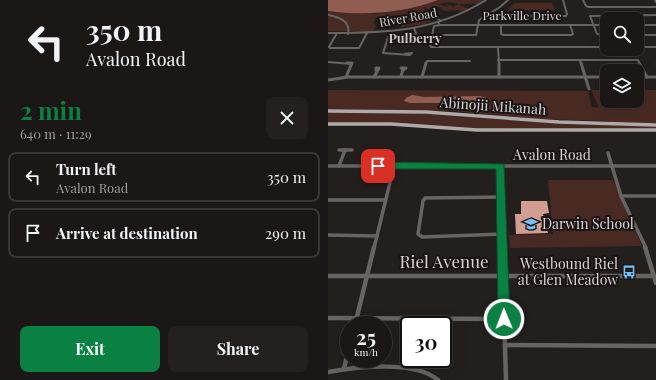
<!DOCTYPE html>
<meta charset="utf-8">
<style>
body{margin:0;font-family:"Playfair Display",serif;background:#23201f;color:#f1f3f6;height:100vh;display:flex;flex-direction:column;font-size:15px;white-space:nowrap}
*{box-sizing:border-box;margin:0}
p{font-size:13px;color:#9f9fa1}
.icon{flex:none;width:22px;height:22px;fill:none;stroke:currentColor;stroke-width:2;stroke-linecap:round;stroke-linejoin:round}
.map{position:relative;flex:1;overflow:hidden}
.details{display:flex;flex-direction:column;background:#1a1716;width:328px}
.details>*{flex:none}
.hud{background:#1a1716;color:#f1f3f6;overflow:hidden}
.buttons{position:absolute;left:272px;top:12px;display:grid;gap:8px}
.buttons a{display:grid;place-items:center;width:44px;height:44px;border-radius:8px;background:#1a1716;box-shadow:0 4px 16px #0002,0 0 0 1px #383635;font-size:20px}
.speed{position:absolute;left:12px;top:316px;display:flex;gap:8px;font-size:20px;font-weight:700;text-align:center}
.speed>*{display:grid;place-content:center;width:52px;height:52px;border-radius:50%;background:#1a1716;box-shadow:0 4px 16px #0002,0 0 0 1px #383635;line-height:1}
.speed small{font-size:10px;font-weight:400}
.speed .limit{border:2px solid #111;border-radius:6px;background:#fff;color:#111}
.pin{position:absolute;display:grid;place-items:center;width:34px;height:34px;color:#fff;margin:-17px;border-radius:8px;box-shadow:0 2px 6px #0006}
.me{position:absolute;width:44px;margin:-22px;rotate:359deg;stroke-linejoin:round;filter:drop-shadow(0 0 3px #0008)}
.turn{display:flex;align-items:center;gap:14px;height:84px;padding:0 20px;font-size:18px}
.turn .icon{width:52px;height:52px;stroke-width:2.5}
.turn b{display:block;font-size:28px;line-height:34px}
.round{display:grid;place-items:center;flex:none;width:42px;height:42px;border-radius:8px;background:#23201f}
.head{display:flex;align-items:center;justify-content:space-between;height:68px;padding:0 20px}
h1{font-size:24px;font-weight:700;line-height:30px;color:#0b8043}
.cta{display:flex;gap:8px;margin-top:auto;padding:8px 20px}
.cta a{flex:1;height:46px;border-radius:8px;background:#0b8043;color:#fff;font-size:16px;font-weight:700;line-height:46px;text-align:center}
.cta a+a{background:#23201f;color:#f1f3f6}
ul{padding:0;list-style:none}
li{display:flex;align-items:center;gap:12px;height:50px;margin:0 8px 6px;padding:0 12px;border:2px solid #383635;border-radius:8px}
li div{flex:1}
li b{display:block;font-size:15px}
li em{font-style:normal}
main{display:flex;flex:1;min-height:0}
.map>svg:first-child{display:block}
.green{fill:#482a23}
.water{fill:#8f5d52}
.building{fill:#d49d91}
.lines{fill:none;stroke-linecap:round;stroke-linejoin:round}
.minor-far3{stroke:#676464;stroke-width:2}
.minor-far2{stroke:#676464;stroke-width:3}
.minor-far1{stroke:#676464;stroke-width:3.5}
.minor{stroke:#676464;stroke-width:4.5}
.major{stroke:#afaaa9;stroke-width:3.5}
.route{fill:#0b8043;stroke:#07532c}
.labels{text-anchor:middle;stroke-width:4;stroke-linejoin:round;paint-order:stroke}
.far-street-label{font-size:12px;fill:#d9d6d5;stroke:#1a1514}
.far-neighbourhood-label{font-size:13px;font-weight:bold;fill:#c9c3c2;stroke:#1a1514}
.street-label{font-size:14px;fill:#d9d6d5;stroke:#1a1514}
.poi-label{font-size:14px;fill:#d9d6d5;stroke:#1a1514;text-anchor:start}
.near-street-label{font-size:17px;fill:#d9d6d5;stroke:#1a1514}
</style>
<main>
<section class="details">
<div class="hud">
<div class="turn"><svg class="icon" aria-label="left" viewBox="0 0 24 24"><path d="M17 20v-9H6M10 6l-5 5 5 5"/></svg><div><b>350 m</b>Avalon Road</div></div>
</div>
<div class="head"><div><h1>2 min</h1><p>640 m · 11:29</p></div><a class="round"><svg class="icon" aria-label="close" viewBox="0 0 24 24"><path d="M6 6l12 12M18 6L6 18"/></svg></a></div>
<ul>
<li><svg class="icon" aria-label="left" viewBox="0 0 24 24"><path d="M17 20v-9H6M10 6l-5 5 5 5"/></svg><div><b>Turn left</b><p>Avalon Road</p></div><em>350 m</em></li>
<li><svg class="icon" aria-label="arrive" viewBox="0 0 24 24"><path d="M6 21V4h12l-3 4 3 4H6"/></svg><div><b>Arrive at destination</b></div><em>290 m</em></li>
</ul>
<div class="cta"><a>Exit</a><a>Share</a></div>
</section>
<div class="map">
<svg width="328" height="380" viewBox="0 0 328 380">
<rect width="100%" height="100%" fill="#231f1d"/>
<g class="green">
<path d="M110,0H156L150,4C141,2 141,5 134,4C123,4 125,0 110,4L121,7L117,4L126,7L130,4L141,9L135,12L130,10L117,11L109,6L100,9L97,7H95L98,11L104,14L103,16L96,18L98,21L101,20L104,22H98V24L73,27L72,18L78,22L77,25L83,24L80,22L81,21L78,16L69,15L47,18V21L45,22L48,26L45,31H0V11L21,13L40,12L45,14L85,8Z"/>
<path d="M187,3H224L227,10H180Z"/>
<path d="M0,90L260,91C262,97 262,102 264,107L271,108L263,90H279V101H309V90H328V123H283L282,121L211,119L124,111L0,109Z"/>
<path d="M0,113H86L239,124L328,126V128L149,129L0,124Z"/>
<path d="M220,180H285L314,246L182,248L181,235L225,234Z"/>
</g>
<g class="water">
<path d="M0,0H110C76,13 36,16 0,11Z"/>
<path d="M84,95L96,97L152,96L159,98L158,102L153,105L136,103H82L76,101L78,98Z"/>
</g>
<path class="building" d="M193,201H219L221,213L215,214L220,233L188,234L187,214H193Z"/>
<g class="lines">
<g class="minor-far3">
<path d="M255,0L258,6L261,7H328"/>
<path d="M327,0L328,2"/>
<path d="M163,13L174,16H238L239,14L235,0"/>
<path d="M0,15C11,17 23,21 20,34"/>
<path d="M106,16L113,21"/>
<path d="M110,22L112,25H279"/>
<path d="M112,25L106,26L102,45L103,47H279"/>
<path d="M173,25V34L176,35H243L245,34L242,25"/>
<path d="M309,25H328"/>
<path d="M86,28L88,33L86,37"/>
<path d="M62,32L55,53L82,55L84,53L77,54"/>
<path d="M0,33C58,33 107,32 158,0"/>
<path d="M9,33L1,47L2,48H31L39,33"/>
<path d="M104,35H148L151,20L172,7L180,0"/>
<path d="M279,35L269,34L262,16L328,15"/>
<path d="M309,35H328"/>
<path d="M86,37L87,39L85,40Z"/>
<path d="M170,47L171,64"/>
<path d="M309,47H328"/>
<path d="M170,60H310L312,64"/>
<path d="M252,60L253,64"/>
<path d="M0,62L24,64"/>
<path d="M98,64L99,61H142"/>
</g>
<g class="minor-far2">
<path d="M171,63V77"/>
<path d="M253,63L261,89"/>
<path d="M311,63L319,77"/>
<path d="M73,68H78L75,70Z"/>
<path d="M73,76L75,70"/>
<path d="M18,77L24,63H19"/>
<path d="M46,77L51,68H48V70"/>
<path d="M94,77L98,63"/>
<path d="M309,77H328"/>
<path d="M0,80L20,77H279"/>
</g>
<g class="minor-far1">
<path d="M11,150H24"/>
<path d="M280,153L293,196L318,248"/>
<path d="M0,166H328"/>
<path d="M11,166L17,150"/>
<path d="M50,166L55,151"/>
<path d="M172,166L174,248"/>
<path d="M293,196H328"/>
<path d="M173,197L97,198L95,201L90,234L94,237L175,234"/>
<path d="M0,200H57"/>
<path d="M0,235L49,236"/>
<path d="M46,248L66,166"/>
</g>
<g class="minor">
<path d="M174,247L178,380"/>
<path d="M317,247L328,283"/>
<path d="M0,276H328"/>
<path d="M0,318L176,319"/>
<path d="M27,325L46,247"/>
<path d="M177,345L328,346"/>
<path d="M16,369L21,347"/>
<path d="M0,372C29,367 87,360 110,380"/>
</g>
<g class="major">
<path d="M0,111L98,112L231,122L328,125"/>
<path d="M0,124H63L149,130H328"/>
</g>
</g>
<path class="route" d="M50,162L176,164L182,319L180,323L176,325L172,323L170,319L168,169H50L46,166Z"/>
<defs>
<g id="school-bare" transform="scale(1.08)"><path d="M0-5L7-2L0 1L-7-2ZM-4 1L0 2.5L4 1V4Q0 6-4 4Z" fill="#77bff7" stroke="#1a1514" stroke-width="2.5" paint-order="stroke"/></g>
<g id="bus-bare" transform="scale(1.08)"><path d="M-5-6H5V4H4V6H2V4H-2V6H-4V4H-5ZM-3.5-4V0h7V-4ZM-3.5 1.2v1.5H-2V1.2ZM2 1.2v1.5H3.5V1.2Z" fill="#77bff7" stroke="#1a1514" stroke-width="2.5" paint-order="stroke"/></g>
</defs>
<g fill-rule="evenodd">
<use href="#school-bare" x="203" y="224"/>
<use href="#bus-bare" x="301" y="272"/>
</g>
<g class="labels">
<g class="far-street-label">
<text x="194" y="20">Parkville Drive</text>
<text transform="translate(80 18) rotate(-10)" y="4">River Road</text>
</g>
<g class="far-neighbourhood-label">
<text x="87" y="43">Pulberry</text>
</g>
<g class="street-label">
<text transform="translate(165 106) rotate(4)" y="5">Abinojii Mikanah</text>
<text x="224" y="160">Avalon Road</text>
</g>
<g class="poi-label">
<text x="214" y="229">Darwin School</text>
<text x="290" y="269" text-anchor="end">Westbound Riel<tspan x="290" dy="16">at Glen Meadow</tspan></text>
</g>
<g class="near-street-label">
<text x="116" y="268">Riel Avenue</text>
</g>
</g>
</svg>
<div class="buttons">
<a><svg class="icon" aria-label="search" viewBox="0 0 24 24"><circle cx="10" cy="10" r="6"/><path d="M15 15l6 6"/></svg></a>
<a><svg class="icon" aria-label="layers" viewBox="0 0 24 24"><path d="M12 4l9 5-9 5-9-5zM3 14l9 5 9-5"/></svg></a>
</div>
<div class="speed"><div>25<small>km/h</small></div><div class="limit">30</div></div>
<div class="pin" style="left:50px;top:166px;background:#d93025"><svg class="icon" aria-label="arrive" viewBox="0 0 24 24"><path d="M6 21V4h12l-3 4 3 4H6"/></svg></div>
<svg class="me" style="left:176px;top:319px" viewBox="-20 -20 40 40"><circle r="17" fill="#0b8043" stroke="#fff" stroke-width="3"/><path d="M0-11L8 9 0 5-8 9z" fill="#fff"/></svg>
</div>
</main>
